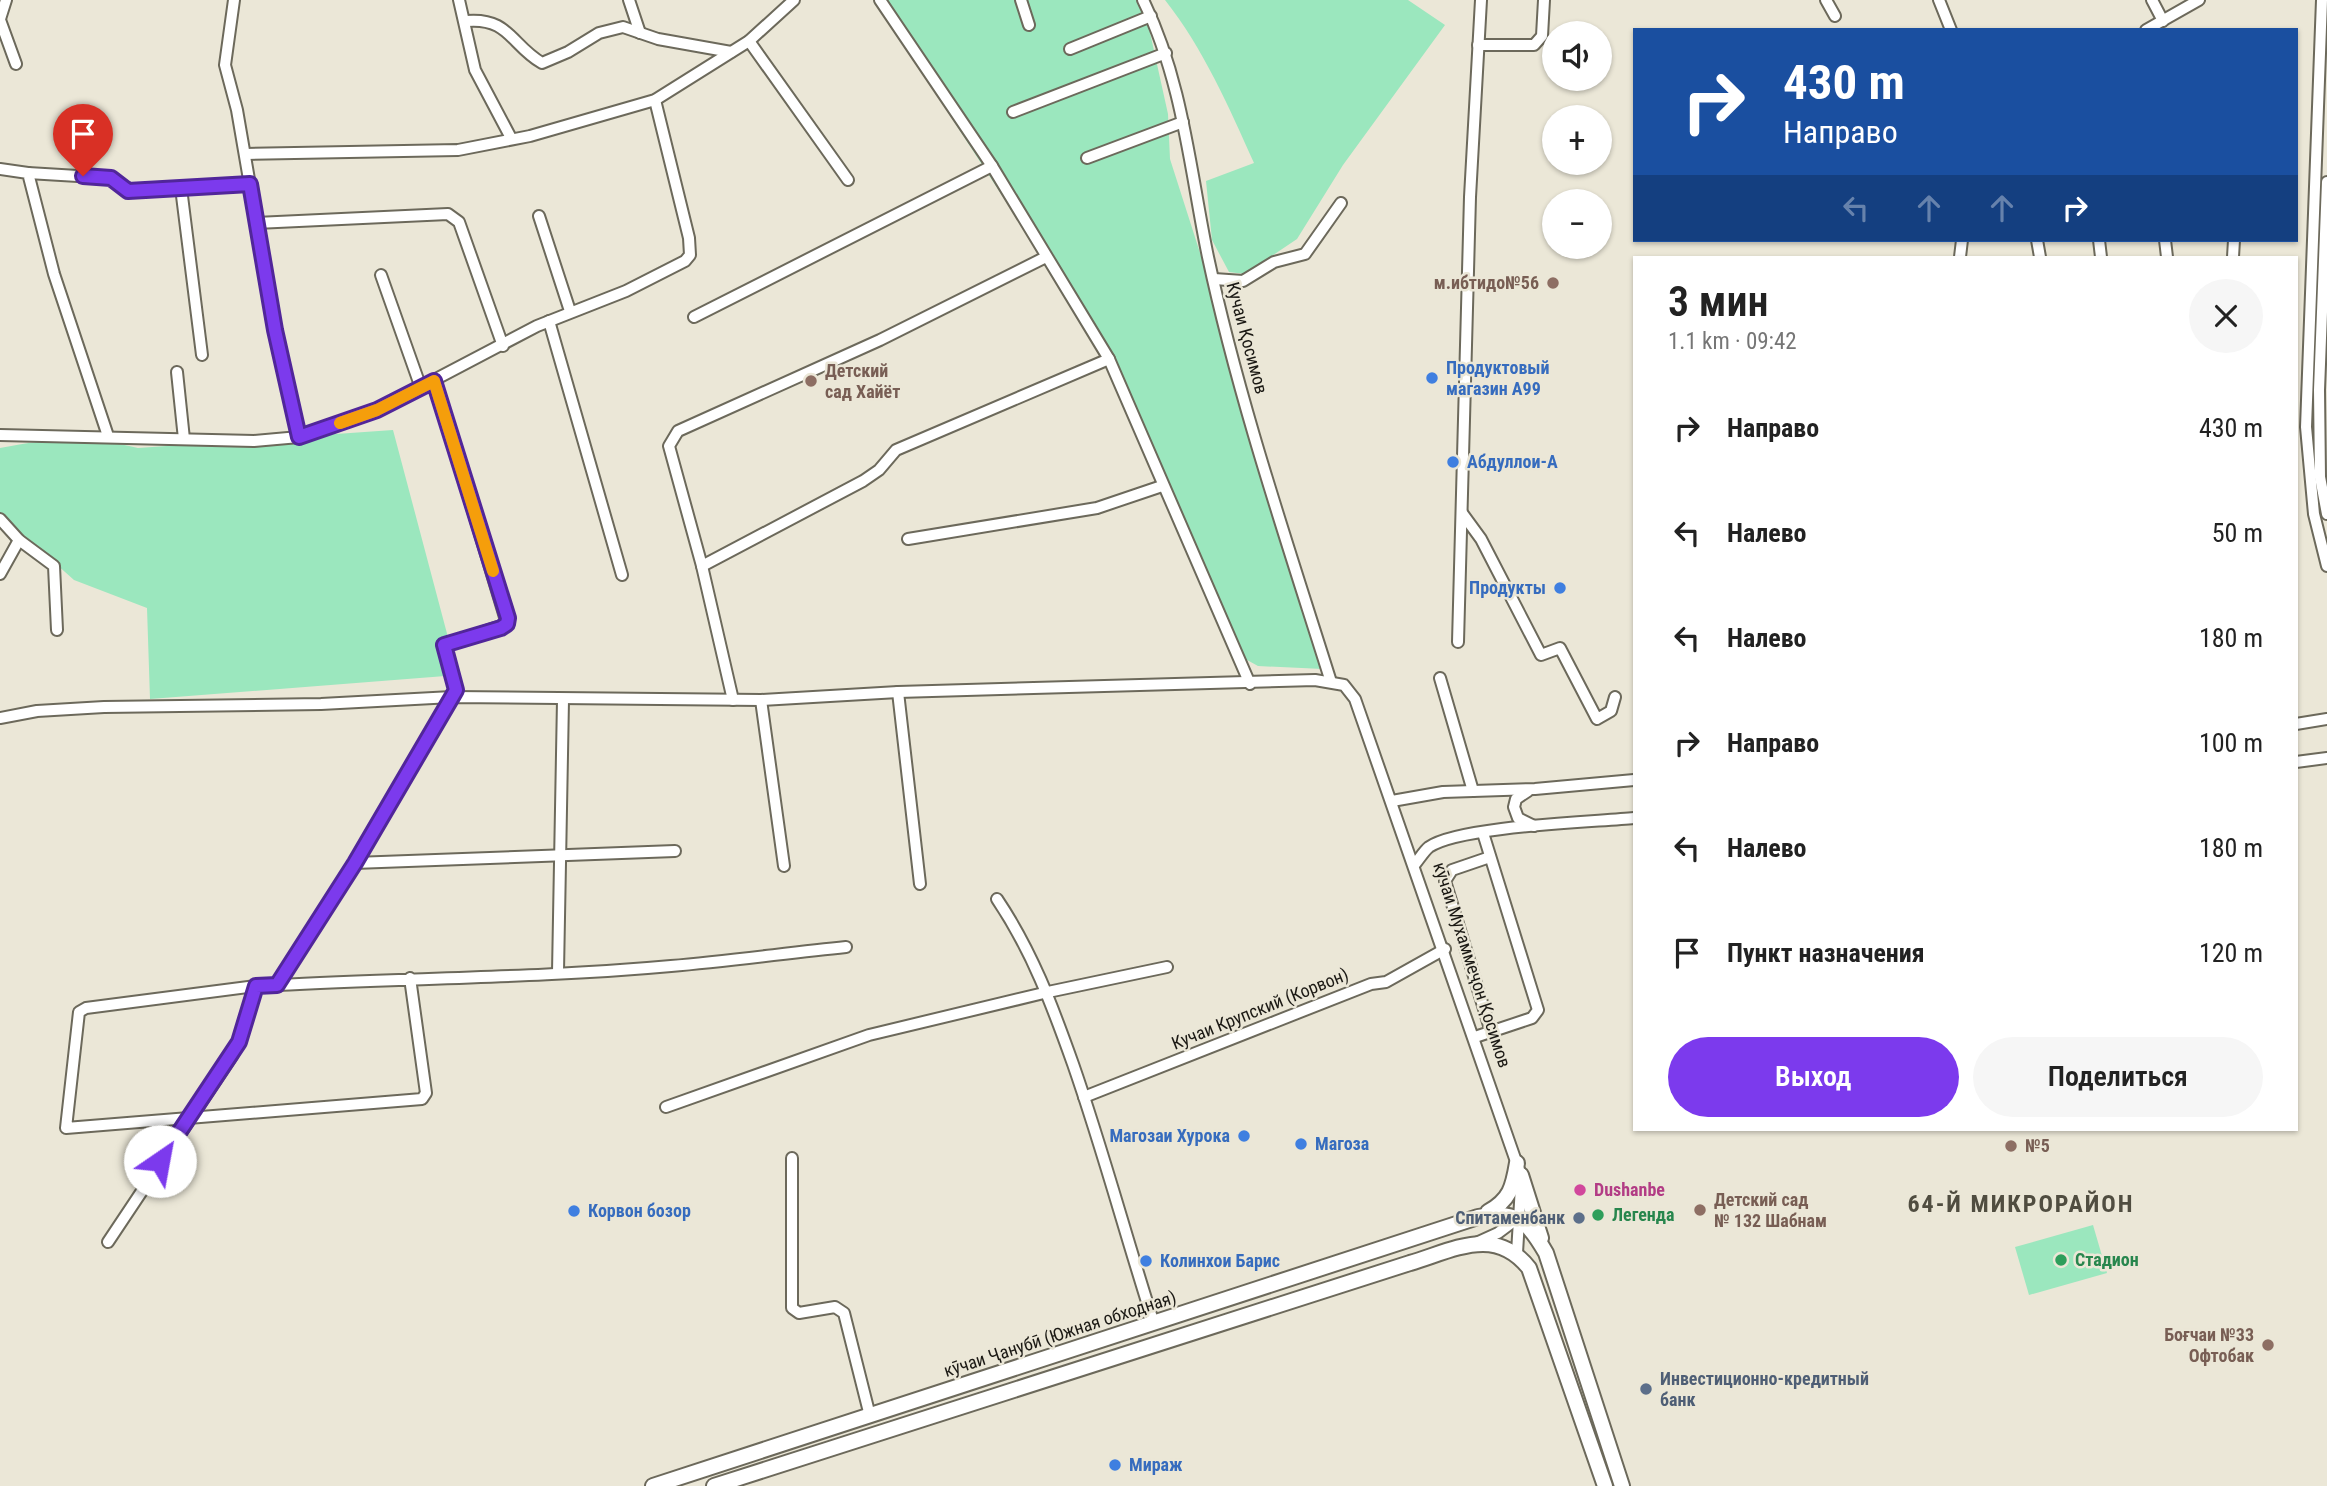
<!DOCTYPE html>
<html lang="ru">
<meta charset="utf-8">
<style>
body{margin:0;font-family:"Roboto Condensed",sans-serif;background:#f6f6f6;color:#222;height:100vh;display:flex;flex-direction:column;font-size:26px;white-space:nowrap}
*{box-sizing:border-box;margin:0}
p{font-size:23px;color:#767676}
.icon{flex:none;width:38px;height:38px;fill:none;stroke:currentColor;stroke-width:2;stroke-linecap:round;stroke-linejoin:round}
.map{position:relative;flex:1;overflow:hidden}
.details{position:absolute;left:1633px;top:256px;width:665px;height:875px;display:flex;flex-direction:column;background:#fff;border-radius:0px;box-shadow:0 2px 5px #0004}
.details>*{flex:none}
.top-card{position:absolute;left:1633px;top:28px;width:665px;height:214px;border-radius:0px;box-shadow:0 2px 5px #0004;background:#1a4fa0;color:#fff;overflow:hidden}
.controls{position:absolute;left:1542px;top:21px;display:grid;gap:14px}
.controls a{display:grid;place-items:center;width:70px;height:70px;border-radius:50%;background:#fff;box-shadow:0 2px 5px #0004;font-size:35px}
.pin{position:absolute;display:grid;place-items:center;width:60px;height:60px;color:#fff;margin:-72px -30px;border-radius:50% 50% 50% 0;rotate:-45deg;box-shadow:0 0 7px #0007}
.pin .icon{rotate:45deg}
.me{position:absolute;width:77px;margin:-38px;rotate:33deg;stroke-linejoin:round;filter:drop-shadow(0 0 5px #0008)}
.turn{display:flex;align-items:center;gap:24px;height:147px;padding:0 35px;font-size:32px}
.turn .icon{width:91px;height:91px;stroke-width:2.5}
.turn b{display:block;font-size:49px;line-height:60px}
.lanes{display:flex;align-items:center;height:66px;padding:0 35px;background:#0003;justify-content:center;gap:35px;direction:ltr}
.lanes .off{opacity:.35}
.round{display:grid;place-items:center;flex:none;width:74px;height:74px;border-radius:37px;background:#f6f6f6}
.overview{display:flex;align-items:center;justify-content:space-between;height:119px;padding:0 35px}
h1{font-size:42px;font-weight:600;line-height:52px}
.button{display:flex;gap:14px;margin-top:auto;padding:14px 35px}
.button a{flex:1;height:80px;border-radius:42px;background:#7c3aed;color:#fff;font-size:28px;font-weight:600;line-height:80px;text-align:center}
.button a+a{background:#f6f6f6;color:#222}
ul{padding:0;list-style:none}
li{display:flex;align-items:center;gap:21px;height:105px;padding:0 35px}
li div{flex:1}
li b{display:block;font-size:26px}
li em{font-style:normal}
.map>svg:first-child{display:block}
.green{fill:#9be7be}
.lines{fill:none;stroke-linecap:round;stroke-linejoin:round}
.minor-casing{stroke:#6c695b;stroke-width:14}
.major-casing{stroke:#6c695b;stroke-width:18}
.minor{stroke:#fff;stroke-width:10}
.major{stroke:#fff;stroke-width:14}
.route-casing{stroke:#51269a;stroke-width:18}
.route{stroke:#7c3aed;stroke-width:12}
.slow{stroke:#f59e0b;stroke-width:12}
.education-dot{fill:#8d6e63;stroke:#ebe7d7;stroke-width:2.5}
.shop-dot{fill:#3f7fe0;stroke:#ebe7d7;stroke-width:2.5}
.hotel-dot{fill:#d1479c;stroke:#ebe7d7;stroke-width:2.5}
.leisure-dot{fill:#2e9e5b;stroke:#ebe7d7;stroke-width:2.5}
.service-dot{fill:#5c6f8a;stroke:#ebe7d7;stroke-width:2.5}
.labels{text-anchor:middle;stroke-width:5;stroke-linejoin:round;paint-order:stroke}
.education-label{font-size:18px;font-weight:bold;fill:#785e54;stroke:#ebe7d7;text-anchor:start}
.street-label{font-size:18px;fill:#1b1914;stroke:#ebe7d7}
.shop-label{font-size:18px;font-weight:bold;fill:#366cbe;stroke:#ebe7d7;text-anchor:start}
.hotel-label{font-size:18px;font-weight:bold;fill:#b23c85;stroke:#ebe7d7;text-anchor:start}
.leisure-label{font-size:18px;font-weight:bold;fill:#27864d;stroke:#ebe7d7;text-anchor:start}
.service-label{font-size:18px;font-weight:bold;fill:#4e5e75;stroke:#ebe7d7;text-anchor:end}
.district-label{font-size:24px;font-weight:bold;letter-spacing:2px;fill:#504d40;stroke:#ebe7d7}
</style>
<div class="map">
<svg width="2327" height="1486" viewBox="0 0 2327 1486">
<rect width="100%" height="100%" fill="#ebe7d7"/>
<g class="green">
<path d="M875,0H1136L1147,19L1168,114L1170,159L1233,356L1323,669L1258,666L1238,655L1111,363Z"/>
<path d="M1165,0H1408L1445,25L1343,165L1297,239L1245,274L1229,272L1212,240L1206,181L1254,163C1229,107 1203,48 1165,0Z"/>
<path d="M393,430L458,675L150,699L147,608L74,580L0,514V448C51,438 88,436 138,448Z"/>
<path d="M2093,1225L2107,1273L2029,1295L2015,1247Z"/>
</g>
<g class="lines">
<g class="minor-casing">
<g id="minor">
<path d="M234,0L225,65L237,110L275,330L299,437"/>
<path d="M459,0L475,70L511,138"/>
<path d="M629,0L640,33"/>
<path d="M880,0L992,166L1109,359L1250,684"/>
<path d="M1021,0L1029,25"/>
<path d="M1143,0C1183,81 1190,171 1208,257C1239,401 1287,542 1331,682"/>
<path d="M1826,0L1835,16"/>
<path d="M1939,0L1951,30"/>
<path d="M2152,0L2163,21"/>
<path d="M2322,0L2306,427L2314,514L2327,566"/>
<path d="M0,19L6,0"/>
<path d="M0,20L16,64"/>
<path d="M466,21C509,17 511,45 542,63L568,52L599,33L623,27L658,39L731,52"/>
<path d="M2146,30L2199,0"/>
<path d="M749,41L848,180"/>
<path d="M1478,45H1534L1542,36L1544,0"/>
<path d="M1070,49L1151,16"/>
<path d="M1013,112L1166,53"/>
<path d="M246,154L458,150L530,136L655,100L749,41L794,0"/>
<path d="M1087,158L1183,122"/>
<path d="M0,169L28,173L54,274L108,436"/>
<path d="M28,173L111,178L128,191L250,184"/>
<path d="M2327,182L2319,390L2320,477L2327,514"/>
<path d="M181,188L202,355"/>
<path d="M539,216L570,311"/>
<path d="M256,223L448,214L459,222L503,346"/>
<path d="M2037,240L2040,257"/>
<path d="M2099,240L2101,257"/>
<path d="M2165,240L2167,257"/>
<path d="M1960,257L1962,240"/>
<path d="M2233,257L2234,240"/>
<path d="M381,275L421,388"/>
<path d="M1214,279L1243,281L1274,262L1305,254L1341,203"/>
<path d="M694,317L992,166"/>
<path d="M549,321L622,575"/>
<path d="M177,372L184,439"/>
<path d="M0,435L254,441L299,437L377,410L537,326L626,291L685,261L690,255L689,238L655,100"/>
<path d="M1462,513L1481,539L1541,655L1560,648L1597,719L1611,711L1615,697"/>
<path d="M0,519L19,540L54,566L57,630"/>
<path d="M908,539L1097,508L1162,486"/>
<path d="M702,566L863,481L879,470L896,450L1109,359"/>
<path d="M0,574L19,540"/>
<path d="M1458,642L1470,197L1481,0"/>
<path d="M1440,678L1473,791"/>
<path d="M898,692L920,884"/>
<path d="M733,700L702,566L669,446L678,431L880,340L1046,257"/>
<path d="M761,700L784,866"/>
<path d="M0,718L37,711L104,707L321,704L452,697L761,700L898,692L1315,680L1344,685L1355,699L1519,1170"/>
<path d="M2296,724L2327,719"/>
<path d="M2296,762L2327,758"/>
<path d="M1528,791L1516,799L1514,807L1518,818L1534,826"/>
<path d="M1392,801L1443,792L1535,789L1634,780"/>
<path d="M1490,857L1452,870L1445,881L1491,1032"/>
<path d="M354,863L675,851"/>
<path d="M1415,864C1420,858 1424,851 1429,847C1459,826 1593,822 1634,818"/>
<path d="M997,899C1032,951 1052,1005 1073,1064C1103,1150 1126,1237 1154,1324"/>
<path d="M558,972L563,700"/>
<path d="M410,978L426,1093L422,1099L66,1128L79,1012L86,1008L256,986L277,985C408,978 540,978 671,966C729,961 787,953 846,947"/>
<path d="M277,985L354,863L456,690L445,645L507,624L434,381"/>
<path d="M1475,1037L1532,1018L1538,1010L1483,833"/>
<path d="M1084,1097L1371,984L1386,982L1445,949"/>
<path d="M666,1107L869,1035L1048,992L1167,967"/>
<path d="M792,1158V1308L799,1313L835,1307L844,1313L870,1416"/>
<path d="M108,1242L232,1056L239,1042L256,986"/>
<path d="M1476,1243L1498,1233L1518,1218"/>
<path d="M1517,1253L1521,1186"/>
</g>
</g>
<g class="major-casing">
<g id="major">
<path d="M1521,1175L1541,1238"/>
<path d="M1488,1212C1510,1200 1513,1187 1517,1163"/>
<path d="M653,1486L1478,1217C1517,1210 1527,1220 1546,1253L1622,1486"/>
<path d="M714,1486L1410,1263C1454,1250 1495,1225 1529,1268L1605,1486"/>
</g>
</g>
<use href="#minor" class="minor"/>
<use href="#major" class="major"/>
</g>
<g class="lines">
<g class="route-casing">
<path id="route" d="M83,176L111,178L128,191L250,184L275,330L299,437L377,410L434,381L508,618L507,624L501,628L444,645L456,690L452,697L355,863L277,985L256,986L239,1042L160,1161"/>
</g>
<use href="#route" class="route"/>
<path class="slow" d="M340,423L377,410L434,381L493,571"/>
</g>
<g class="education-dot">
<circle cx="1553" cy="283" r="7"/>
<circle cx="811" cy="381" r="7"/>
<circle cx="2011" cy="1146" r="7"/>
<circle cx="1700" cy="1210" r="7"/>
<circle cx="2268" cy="1345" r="7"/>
</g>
<g class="shop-dot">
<circle cx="1432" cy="378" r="7"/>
<circle cx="1453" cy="462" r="7"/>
<circle cx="1560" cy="588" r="7"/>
<circle cx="1244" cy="1136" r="7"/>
<circle cx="1301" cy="1144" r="7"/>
<circle cx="574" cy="1211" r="7"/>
<circle cx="1146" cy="1261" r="7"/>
<circle cx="1115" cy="1465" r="7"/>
</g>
<circle class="hotel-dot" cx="1580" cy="1190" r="7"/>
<g class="leisure-dot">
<circle cx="1598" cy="1215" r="7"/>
<circle cx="2061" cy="1260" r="7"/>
</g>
<g class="service-dot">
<circle cx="1579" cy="1218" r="7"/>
<circle cx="1646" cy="1389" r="7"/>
</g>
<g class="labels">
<g class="education-label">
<text x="1539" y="289" text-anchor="end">м.ибтидо№56</text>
<text x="825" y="377">Детский<tspan x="825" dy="21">сад Хайёт</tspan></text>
<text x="2025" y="1152">№5</text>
<text x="1714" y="1206">Детский сад<tspan x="1714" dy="21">№ 132 Шабнам</tspan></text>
<text x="2254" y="1341" text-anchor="end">Боғчаи №33<tspan x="2254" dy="21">Офтобак</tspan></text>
</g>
<g class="street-label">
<text transform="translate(1247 338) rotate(75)" y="6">Кучаи Қосимов</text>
<text transform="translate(1472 965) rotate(72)" y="6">кӯчаи Мухаммеҷон Қосимов</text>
<text transform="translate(1260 1009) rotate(-22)" y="6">Кучаи Крупский (Корвон)</text>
<text transform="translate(1060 1334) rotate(-18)" y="6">кӯчаи Ҷанубӣ (Южная обходная)</text>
</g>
<g class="shop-label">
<text x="1446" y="374">Продуктовый<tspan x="1446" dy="21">магазин А99</tspan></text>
<text x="1467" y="468">Абдуллои-А</text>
<text x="1546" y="594" text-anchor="end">Продукты</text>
<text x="1230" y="1142" text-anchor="end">Магозаи Хурока</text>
<text x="1315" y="1150">Магоза</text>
<text x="588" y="1217">Корвон бозор</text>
<text x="1160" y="1267">Колинхои Барис</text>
<text x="1129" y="1471">Мираж</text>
</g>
<g class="hotel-label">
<text x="1594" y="1196">Dushanbe</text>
</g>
<g class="leisure-label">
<text x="1612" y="1221">Легенда</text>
<text x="2075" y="1266">Стадион</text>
</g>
<g class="service-label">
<text x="1565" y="1224">Спитаменбанк</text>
<text x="1660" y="1385" text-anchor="start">Инвестиционно-кредитный<tspan x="1660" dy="21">банк</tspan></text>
</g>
<g class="district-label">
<text x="2021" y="1212">64-Й МИКРОРАЙОН</text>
</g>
</g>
</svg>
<div class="controls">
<a><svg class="icon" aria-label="sound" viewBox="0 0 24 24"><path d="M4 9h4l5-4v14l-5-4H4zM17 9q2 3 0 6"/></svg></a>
<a>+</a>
<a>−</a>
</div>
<div class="pin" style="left:83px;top:176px;background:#d93025"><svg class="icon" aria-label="arrive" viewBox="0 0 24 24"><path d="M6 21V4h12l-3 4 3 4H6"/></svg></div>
<svg class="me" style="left:160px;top:1161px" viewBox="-20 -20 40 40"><circle r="19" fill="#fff"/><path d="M0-13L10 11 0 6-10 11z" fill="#7c3aed"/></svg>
<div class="top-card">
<div class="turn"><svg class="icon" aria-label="right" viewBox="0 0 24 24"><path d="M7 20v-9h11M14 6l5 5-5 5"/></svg><div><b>430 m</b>Направо</div></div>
<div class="lanes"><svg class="icon off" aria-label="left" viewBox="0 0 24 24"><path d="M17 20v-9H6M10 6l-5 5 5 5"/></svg><svg class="icon off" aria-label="ahead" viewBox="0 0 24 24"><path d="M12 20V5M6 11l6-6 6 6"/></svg><svg class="icon off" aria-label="ahead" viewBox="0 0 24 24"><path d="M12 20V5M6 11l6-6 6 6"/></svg><svg class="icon" aria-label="right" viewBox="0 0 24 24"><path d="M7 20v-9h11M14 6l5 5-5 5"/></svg></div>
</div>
<section class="details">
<div class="overview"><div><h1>3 мин</h1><p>1.1 km · 09:42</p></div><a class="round"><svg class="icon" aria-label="close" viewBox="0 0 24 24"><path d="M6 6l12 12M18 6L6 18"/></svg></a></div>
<ul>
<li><svg class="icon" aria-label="right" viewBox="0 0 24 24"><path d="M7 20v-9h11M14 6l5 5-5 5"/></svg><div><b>Направо</b></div><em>430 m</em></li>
<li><svg class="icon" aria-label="left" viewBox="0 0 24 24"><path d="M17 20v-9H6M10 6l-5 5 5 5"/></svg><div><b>Налево</b></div><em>50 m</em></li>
<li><svg class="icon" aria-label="left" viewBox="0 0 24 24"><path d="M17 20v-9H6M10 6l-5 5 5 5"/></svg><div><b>Налево</b></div><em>180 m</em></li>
<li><svg class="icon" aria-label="right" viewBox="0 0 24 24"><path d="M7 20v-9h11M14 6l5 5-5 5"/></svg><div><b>Направо</b></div><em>100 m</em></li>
<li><svg class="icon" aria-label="left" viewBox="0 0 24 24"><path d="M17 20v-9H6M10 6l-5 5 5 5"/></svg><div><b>Налево</b></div><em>180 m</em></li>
<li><svg class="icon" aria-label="arrive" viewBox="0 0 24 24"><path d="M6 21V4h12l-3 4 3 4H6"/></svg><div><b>Пункт назначения</b></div><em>120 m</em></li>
</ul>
<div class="button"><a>Выход</a><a>Поделиться</a></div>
</section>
</div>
